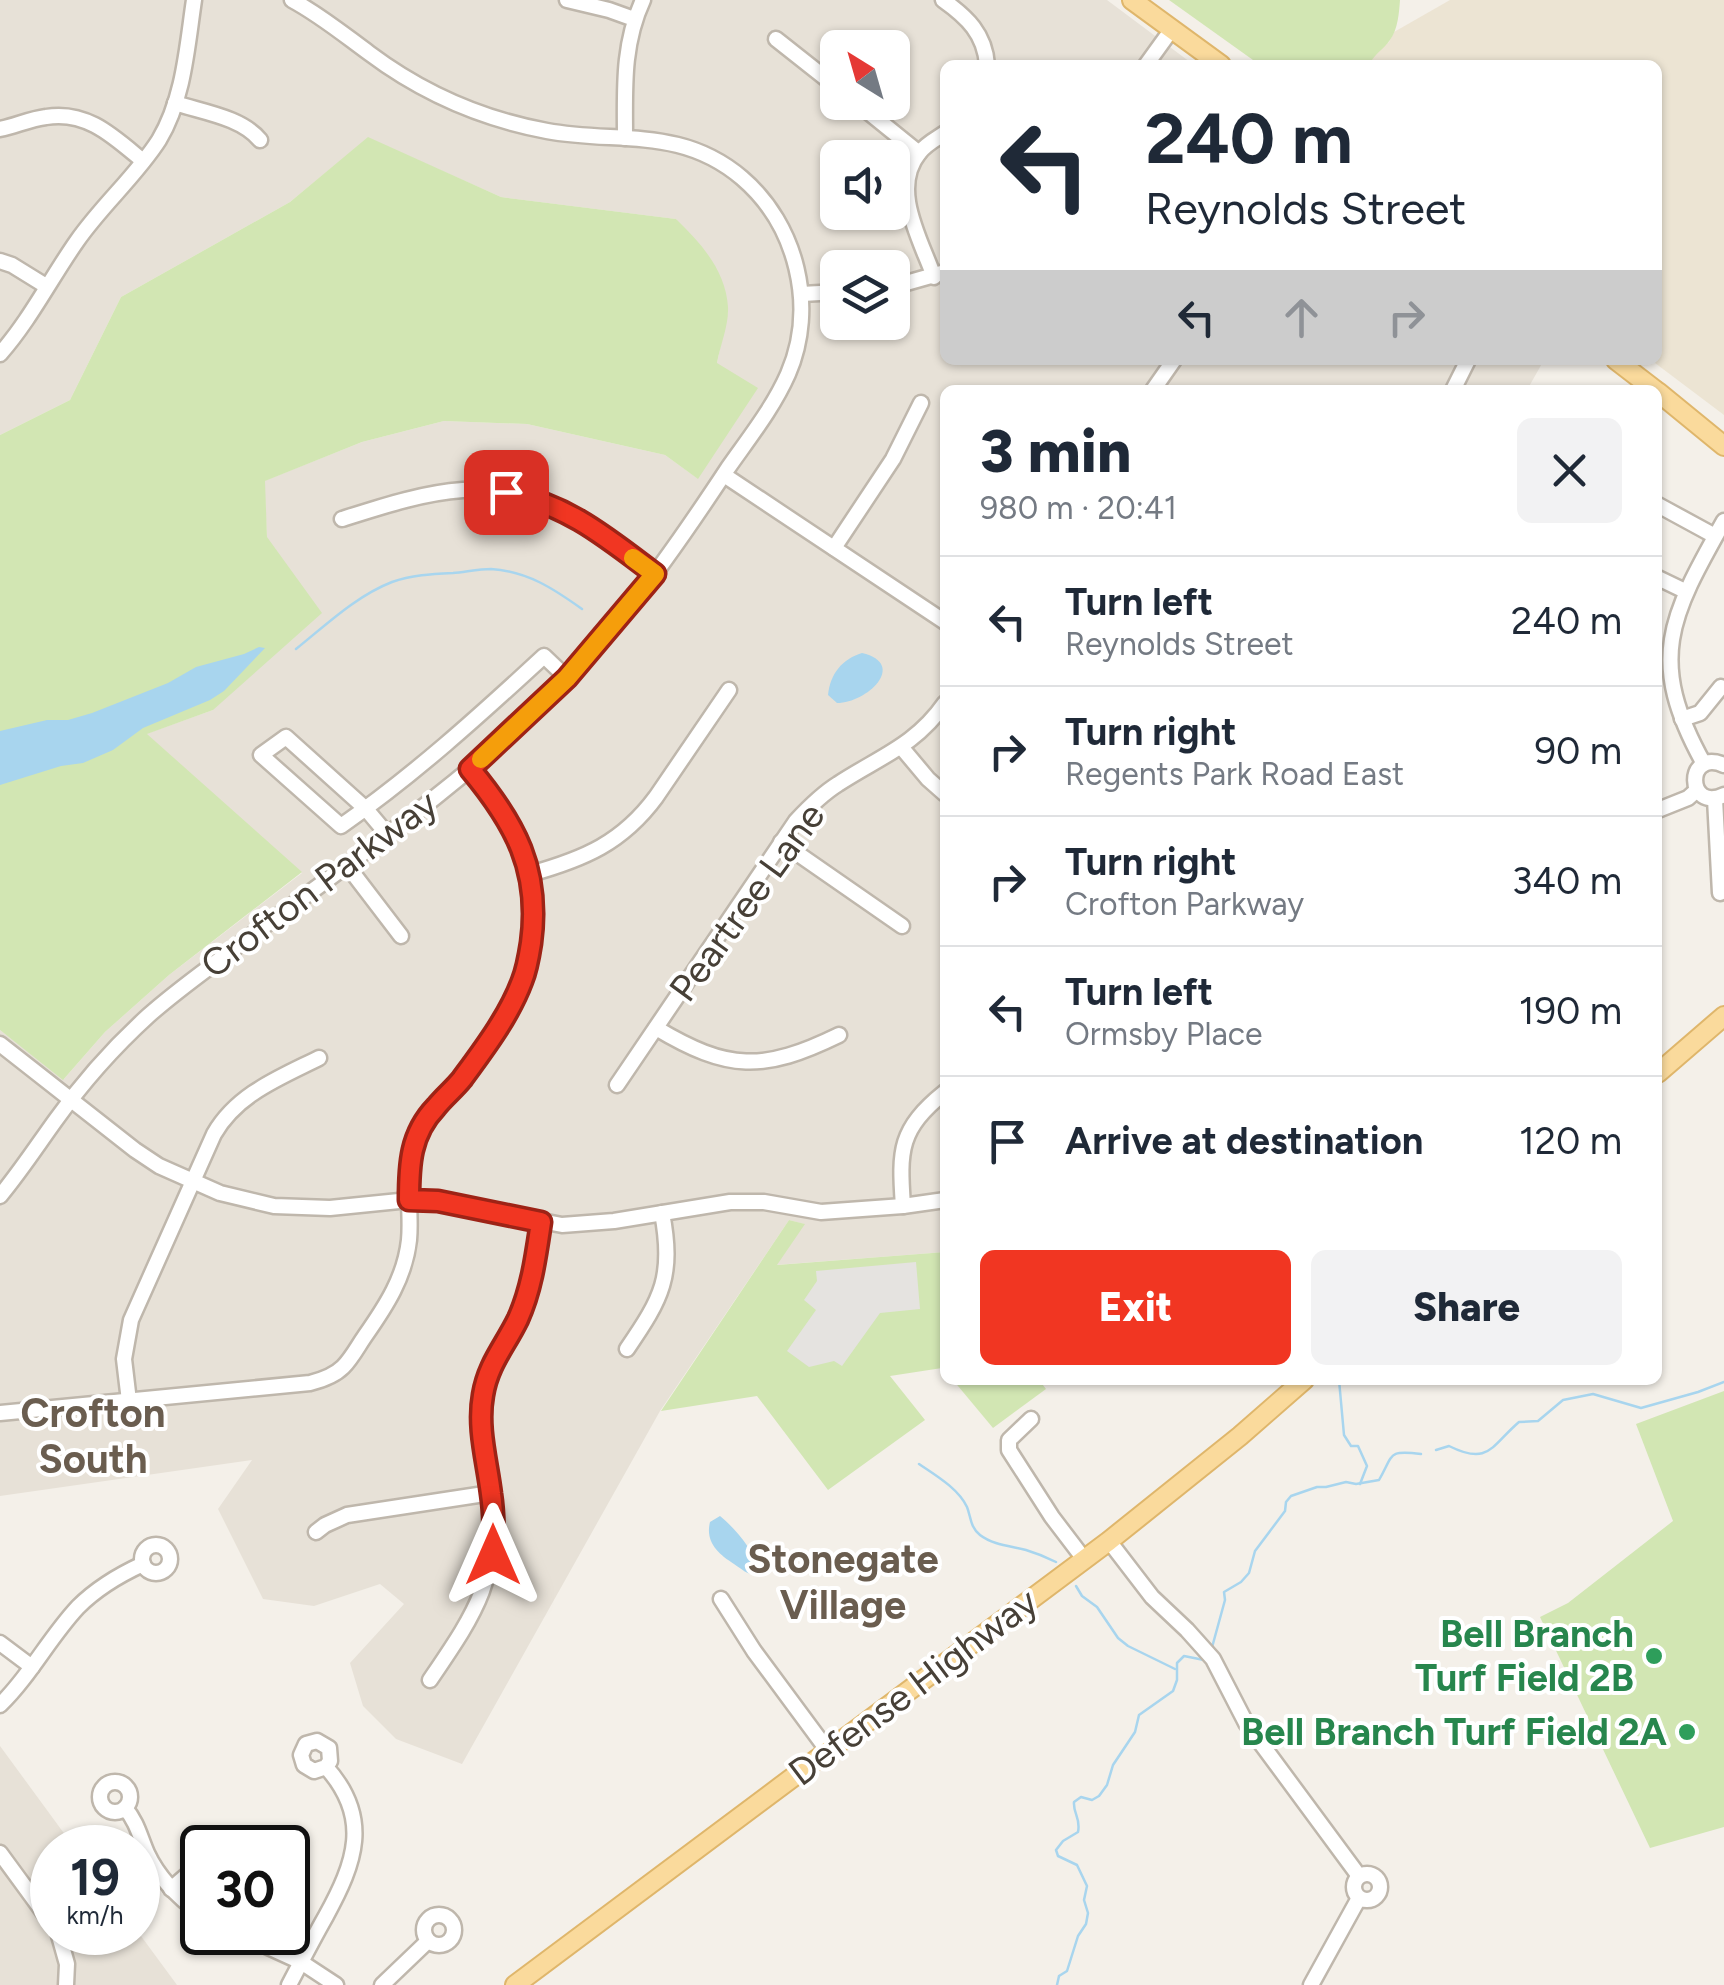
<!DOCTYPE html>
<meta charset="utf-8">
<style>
body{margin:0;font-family:Figtree,sans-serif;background:#f2f2f3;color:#1f2937;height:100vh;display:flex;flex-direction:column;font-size:38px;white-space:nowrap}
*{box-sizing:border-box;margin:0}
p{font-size:32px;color:#747a83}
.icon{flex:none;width:55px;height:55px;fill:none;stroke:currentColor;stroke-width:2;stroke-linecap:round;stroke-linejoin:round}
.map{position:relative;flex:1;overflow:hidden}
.details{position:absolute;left:940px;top:385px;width:722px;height:1000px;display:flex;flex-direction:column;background:#fff;border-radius:15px;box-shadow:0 2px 8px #0004}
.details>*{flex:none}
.banner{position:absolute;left:940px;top:60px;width:722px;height:305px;border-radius:15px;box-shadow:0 2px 8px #0004;background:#fff;color:#1f2937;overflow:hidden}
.needle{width:65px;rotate:323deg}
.fabs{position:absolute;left:820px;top:30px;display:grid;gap:20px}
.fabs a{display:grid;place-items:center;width:90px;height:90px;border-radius:15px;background:#fff;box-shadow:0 2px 8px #0004;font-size:50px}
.speed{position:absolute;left:30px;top:1825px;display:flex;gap:20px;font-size:50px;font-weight:700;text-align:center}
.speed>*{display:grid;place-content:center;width:130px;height:130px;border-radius:50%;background:#fff;box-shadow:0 2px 8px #0004;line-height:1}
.speed small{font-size:25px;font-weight:400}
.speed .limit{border:5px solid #111;border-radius:15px;background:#fff;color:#111}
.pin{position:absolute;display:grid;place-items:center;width:85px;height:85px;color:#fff;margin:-42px;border-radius:20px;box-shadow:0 5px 15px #0006}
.me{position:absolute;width:110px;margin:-55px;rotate:0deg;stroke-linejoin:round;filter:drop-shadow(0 0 8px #0008)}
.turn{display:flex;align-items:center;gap:35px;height:210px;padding:0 40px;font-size:45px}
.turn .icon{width:130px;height:130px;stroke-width:2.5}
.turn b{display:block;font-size:70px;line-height:85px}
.lanes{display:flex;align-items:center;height:95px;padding:0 40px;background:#0003;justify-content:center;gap:50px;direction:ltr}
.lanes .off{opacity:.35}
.round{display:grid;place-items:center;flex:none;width:105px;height:105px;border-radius:15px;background:#f2f2f3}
.overview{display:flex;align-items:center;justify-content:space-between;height:170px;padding:0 40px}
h1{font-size:60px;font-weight:800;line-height:75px}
.primary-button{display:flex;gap:20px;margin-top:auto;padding:20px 40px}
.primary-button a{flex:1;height:115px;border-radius:15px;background:#f13622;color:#fff;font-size:40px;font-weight:800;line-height:115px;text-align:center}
.primary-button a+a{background:#f2f2f3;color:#1f2937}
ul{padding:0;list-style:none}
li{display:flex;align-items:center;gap:30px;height:130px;padding:0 40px;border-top:2px solid #e0e1e3}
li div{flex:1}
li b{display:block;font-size:38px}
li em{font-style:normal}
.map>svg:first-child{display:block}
.residential{fill:#e7e1d7;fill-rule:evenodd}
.education{fill:#ece4d3}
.green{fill:#d2e6b3}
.parking{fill:#e5e3e0}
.water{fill:#a8d5ee}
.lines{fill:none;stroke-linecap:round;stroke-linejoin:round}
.stream{stroke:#a8d5ee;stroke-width:2.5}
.minor-casing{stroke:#bfb7ac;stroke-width:19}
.major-casing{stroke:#dfb66b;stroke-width:22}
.minor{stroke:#fff;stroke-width:14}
.major{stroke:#fada9c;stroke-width:18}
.route-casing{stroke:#9d2316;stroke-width:25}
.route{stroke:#f13622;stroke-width:18}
.slow{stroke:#f59e0b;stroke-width:18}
.leisure-dot{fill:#2e9e5b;stroke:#fff;stroke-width:4}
.labels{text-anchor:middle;stroke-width:8;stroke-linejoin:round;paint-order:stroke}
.street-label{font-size:38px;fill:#474037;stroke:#fff}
.leisure-label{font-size:38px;font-weight:bold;fill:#27864d;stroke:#fff;text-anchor:end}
.neighbourhood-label{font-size:40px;font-weight:bold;fill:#6a5d4f;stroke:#fff}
</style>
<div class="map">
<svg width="1724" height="1985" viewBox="0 0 1724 1985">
<rect width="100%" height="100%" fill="#f4f0e9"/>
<g class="residential">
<path d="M0,0H1107L1194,65H945V360H1544L1527,390H945V1252L775,1265L804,1224L789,1220L660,1411L462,1764L396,1739L363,1706L350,1663L404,1604L380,1584L314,1606L263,1599L218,1509L252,1460L0,1496V1030L64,1079L105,1032L169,975L302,873L146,734L213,710L267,537L264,481L362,442L444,421L527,424L665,455L697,478L717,363L728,310L676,219L501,197L368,138L290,202L121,297L70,400L0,435ZM838,48H892V102H838ZM838,158H892V212H838ZM838,268H892V322H838Z"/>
<path d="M0,1746L74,1847L52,1848V1932H138L177,1985H0Z"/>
</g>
<path class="education" d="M1450,0H1724V415L1651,360H1658V65H1369L1376,52L1389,42L1394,32Z"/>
<g class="green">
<path d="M1169,0H1400C1399,13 1398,29 1390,40C1383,50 1375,53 1369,65H1260Z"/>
<path d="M368,137L501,197L676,219C701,243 726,271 728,307C729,325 720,346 717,363L758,388L698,479L665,455L527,424L444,421L362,442L265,481L267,537L322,613L213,710L147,734L302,872L169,975L105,1032L63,1080L0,1030V435L70,400L121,297L290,202Z"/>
<path d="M789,1220L805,1224L777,1265L945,1252V1371L942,1368L890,1376L925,1420L828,1490L757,1396L661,1411Z"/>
<path d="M953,1380H1039L1046,1389L993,1428Z"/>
<path d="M1724,1391V1827L1650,1848L1540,1617L1568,1603L1673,1521L1636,1424Z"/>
</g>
<path class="parking" d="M916,1262L920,1309L880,1313L842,1366L834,1361L809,1367L787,1351L816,1310L804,1300L817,1281L816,1271Z"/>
<g class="water">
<path d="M259,647L265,648L224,691L210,700L143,728L113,750L83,763L61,766L0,785V731L47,720H68L92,713L168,683L196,667L244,654Z"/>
<path d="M862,653C908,664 867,703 837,703L828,695C830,674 842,659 862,653Z"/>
<path d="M720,1516C737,1530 754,1551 760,1572L757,1575C746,1574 743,1570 734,1564C718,1554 705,1542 710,1522Z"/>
</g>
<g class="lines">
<g class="stream">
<path d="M296,649C326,625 356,596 392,582C411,575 432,574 453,573C465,572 479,569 491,569C527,571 554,589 582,609"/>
<path d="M1339,1380L1344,1435L1351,1446H1358L1367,1466L1360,1484"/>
<path d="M1436,1450L1449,1446C1489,1466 1491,1446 1519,1422L1538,1421L1563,1400L1593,1394L1641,1408L1698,1392L1724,1382"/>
<path d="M919,1464C935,1475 958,1488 967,1507C971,1517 970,1527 980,1535C993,1545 1011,1546 1026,1550C1036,1553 1046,1557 1056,1562"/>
<path d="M1076,1586L1082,1596L1097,1607L1118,1638L1128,1646L1175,1669"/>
<path d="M1211,1651L1225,1600L1224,1592L1241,1582L1249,1573L1255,1551L1285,1511L1286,1502L1291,1496L1317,1487H1326L1346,1482L1356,1484L1379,1480C1394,1454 1387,1450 1421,1454"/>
<path d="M1057,1985L1059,1976L1067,1971L1078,1936L1086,1924L1088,1913L1084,1900L1087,1886L1077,1865L1058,1856L1056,1850L1063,1841L1078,1832C1081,1818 1073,1814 1074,1802L1081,1797L1092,1800L1099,1796L1107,1785L1113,1765L1135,1732L1139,1715L1173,1691L1177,1680V1663L1184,1656L1204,1660L1206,1657"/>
</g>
<g class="minor-casing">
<g id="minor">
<path d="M567,0L609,10L634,19"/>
<path d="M943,0C967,17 985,34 987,65"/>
<path d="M776,39L838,88"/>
<path d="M1146,65L1172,29"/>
<path d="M856,102L919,153"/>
<path d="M175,103C202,112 241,117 260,140"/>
<path d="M0,129C15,126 30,119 46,117C87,110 114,137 143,161"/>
<path d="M625,138C625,90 622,45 643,0"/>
<path d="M0,261L12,265L46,286"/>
<path d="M934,277C921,240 890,189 919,153C926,144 936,139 945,133"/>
<path d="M892,287L945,272"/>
<path d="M802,294L838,292"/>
<path d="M0,354C30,320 51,278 77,241C102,205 136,176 159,140C184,98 187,47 194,0"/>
<path d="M1153,390L1174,360"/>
<path d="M1453,390L1468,360"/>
<path d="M724,475L945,622"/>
<path d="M1658,505L1715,536"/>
<path d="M342,519C427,492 496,469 580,519C606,535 630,556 655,574"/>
<path d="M834,548L893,459L921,403"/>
<path d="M1658,578L1685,591"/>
<path d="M1682,719L1700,713L1721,687"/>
<path d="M902,748L928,779L945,794"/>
<path d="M1704,764C1646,660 1670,617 1724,521"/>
<path d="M1724,765C1685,748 1686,813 1724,795"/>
<path d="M1715,799L1720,893"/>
<path d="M1658,810L1688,798L1697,790"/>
<path d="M387,834L366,809L286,737L261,755L341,826C414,775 479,716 544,656L567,678"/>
<path d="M781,842L902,926"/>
<path d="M346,864L401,936"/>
<path d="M530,874C584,859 622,843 656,797L729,690"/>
<path d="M656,1028C728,1071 763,1072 839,1035"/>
<path d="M0,1044L135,1150L159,1166L220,1193L274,1206L330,1208L409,1200L438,1201L562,1225L614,1221L730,1202H764L821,1212L903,1206L945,1200"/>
<path d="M617,1085L796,821C809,807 822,794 838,784C879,757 915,746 945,703"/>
<path d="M0,1196C20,1172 37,1146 55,1121C82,1083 114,1047 148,1016C178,989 212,966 244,941C309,893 375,846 438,795C509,739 574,676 631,605C666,561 697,515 728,468C749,438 773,408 788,374C817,307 797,225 742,178C681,126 618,144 547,131C482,119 421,92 369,53C343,34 320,15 292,0"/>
<path d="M903,1206C899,1150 899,1129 945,1092"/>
<path d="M627,1349C662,1298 674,1276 662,1213"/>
<path d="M129,1401L124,1359L131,1320L214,1134C237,1094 279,1078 319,1058"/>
<path d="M0,1413L310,1383C322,1380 334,1376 343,1367C352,1358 358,1346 365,1336C386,1306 405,1277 409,1240C412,1210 404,1178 411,1149C419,1120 442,1104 460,1082C484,1052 511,1015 524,979C540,928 535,870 510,824C499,804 484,786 470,769"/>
<path d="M1031,1419L1009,1440V1450L1052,1517L1084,1559"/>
<path d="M316,1532L325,1525L347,1515L491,1493"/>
<path d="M1109,1541L1152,1597L1187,1630L1213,1659L1246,1723L1359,1876"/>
<circle cx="156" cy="1559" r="14"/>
<path d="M721,1599L754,1651L828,1751"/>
<path d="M0,1643L32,1667"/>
<path d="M430,1680C474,1615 501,1578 491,1496C488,1462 477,1430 483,1396C488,1361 512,1337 524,1305C534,1279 537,1250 541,1222"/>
<path d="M0,1705C30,1676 49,1638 78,1607C97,1588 119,1575 143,1564"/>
<circle cx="115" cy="1797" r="15"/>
<path d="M125,1808C137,1822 140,1837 147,1853C159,1879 180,1899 202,1915"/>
<path d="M203,1848L207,1839L215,1835L228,1839L232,1848"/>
<path d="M0,1853L52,1924"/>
<circle cx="1367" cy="1887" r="13"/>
<path d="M171,1889L202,1862"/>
<circle cx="439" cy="1930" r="15"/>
<path d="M58,1932L67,1964L66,1985"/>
<path d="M235,1932L301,1962L336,1985"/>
<path d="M289,1985C301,1962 313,1939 326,1916C355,1863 372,1818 326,1767L330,1761L329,1748L317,1741L306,1744L301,1755L304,1765L314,1771L326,1767"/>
<path d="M382,1985L428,1941"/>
<path d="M1311,1985L1359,1898"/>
</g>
</g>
<g class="major-casing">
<g id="major">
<path d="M1132,0L1221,65"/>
<path d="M1616,360L1655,390"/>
<path d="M1658,392L1724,446"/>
<path d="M1658,1073L1724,1016"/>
<path d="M515,1985L1109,1541L1240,1436L1304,1380"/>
</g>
</g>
<use href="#minor" class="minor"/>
<use href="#major" class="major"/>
</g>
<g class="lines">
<g class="route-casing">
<path id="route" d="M493,1555C494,1534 494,1514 491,1494C487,1461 477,1428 483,1395C488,1364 505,1346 518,1319C532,1288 536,1255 541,1222L438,1201L409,1200C409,1165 410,1134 436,1107C444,1097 454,1089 462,1079C484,1049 509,1016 522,981C527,969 529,956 531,943C541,870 515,823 470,769L567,678L655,574C606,537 568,505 506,492"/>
</g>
<use href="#route" class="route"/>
<path class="slow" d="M481,759L567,678L655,574L633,558"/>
</g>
<g class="leisure-dot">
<circle cx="1654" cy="1656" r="10"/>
<circle cx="1687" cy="1732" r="10"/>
</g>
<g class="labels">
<g class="street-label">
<text transform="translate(319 884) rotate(-37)" y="13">Crofton Parkway</text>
<text transform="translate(747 902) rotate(-54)" y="13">Peartree Lane</text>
<text transform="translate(913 1687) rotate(-37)" y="13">Defense Highway</text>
</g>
<g class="leisure-label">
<text x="1634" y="1647">Bell Branch<tspan x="1634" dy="44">Turf Field 2B</tspan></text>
<text x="1667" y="1745">Bell Branch Turf Field 2A</text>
</g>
<g class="neighbourhood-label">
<text x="93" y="1427">Crofton<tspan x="93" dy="46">South</tspan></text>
<text x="843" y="1573">Stonegate<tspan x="843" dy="46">Village</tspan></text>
</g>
</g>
</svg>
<div class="fabs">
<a><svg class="needle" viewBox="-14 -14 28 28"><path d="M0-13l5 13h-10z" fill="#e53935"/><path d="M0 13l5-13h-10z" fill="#747a83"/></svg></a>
<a><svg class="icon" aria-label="sound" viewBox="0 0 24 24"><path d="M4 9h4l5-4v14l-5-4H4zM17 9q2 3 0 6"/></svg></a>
<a><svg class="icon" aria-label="layers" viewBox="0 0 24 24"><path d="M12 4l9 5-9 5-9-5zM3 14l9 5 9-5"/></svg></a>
</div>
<div class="speed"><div>19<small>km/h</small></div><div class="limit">30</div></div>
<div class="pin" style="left:506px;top:492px;background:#d93025"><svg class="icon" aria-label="arrive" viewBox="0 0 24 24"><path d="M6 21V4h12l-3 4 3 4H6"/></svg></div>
<svg class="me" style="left:493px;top:1555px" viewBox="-20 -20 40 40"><path d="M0-17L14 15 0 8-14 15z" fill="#f13622" stroke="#fff" stroke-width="4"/></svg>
<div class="banner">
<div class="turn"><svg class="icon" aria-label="left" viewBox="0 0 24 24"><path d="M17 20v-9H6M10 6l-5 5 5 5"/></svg><div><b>240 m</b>Reynolds Street</div></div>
<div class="lanes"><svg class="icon" aria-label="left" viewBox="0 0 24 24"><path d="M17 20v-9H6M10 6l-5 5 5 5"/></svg><svg class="icon off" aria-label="ahead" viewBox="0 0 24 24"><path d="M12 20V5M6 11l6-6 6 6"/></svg><svg class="icon off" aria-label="right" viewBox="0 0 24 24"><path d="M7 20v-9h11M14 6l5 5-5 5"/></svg></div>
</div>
<section class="details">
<div class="overview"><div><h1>3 min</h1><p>980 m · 20:41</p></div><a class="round"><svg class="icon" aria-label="close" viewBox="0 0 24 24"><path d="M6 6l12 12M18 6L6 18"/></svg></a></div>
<ul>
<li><svg class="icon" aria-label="left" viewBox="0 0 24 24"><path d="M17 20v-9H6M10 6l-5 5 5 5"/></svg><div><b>Turn left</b><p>Reynolds Street</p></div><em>240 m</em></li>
<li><svg class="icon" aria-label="right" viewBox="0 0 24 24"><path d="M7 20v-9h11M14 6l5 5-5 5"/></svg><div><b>Turn right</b><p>Regents Park Road East</p></div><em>90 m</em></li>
<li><svg class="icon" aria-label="right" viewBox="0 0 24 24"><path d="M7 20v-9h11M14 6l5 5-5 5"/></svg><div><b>Turn right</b><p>Crofton Parkway</p></div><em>340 m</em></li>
<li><svg class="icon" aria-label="left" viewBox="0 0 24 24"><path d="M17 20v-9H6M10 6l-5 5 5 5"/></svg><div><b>Turn left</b><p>Ormsby Place</p></div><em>190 m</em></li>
<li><svg class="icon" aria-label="arrive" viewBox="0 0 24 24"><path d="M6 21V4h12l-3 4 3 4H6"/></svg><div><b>Arrive at destination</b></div><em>120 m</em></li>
</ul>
<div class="primary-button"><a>Exit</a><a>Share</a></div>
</section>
</div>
